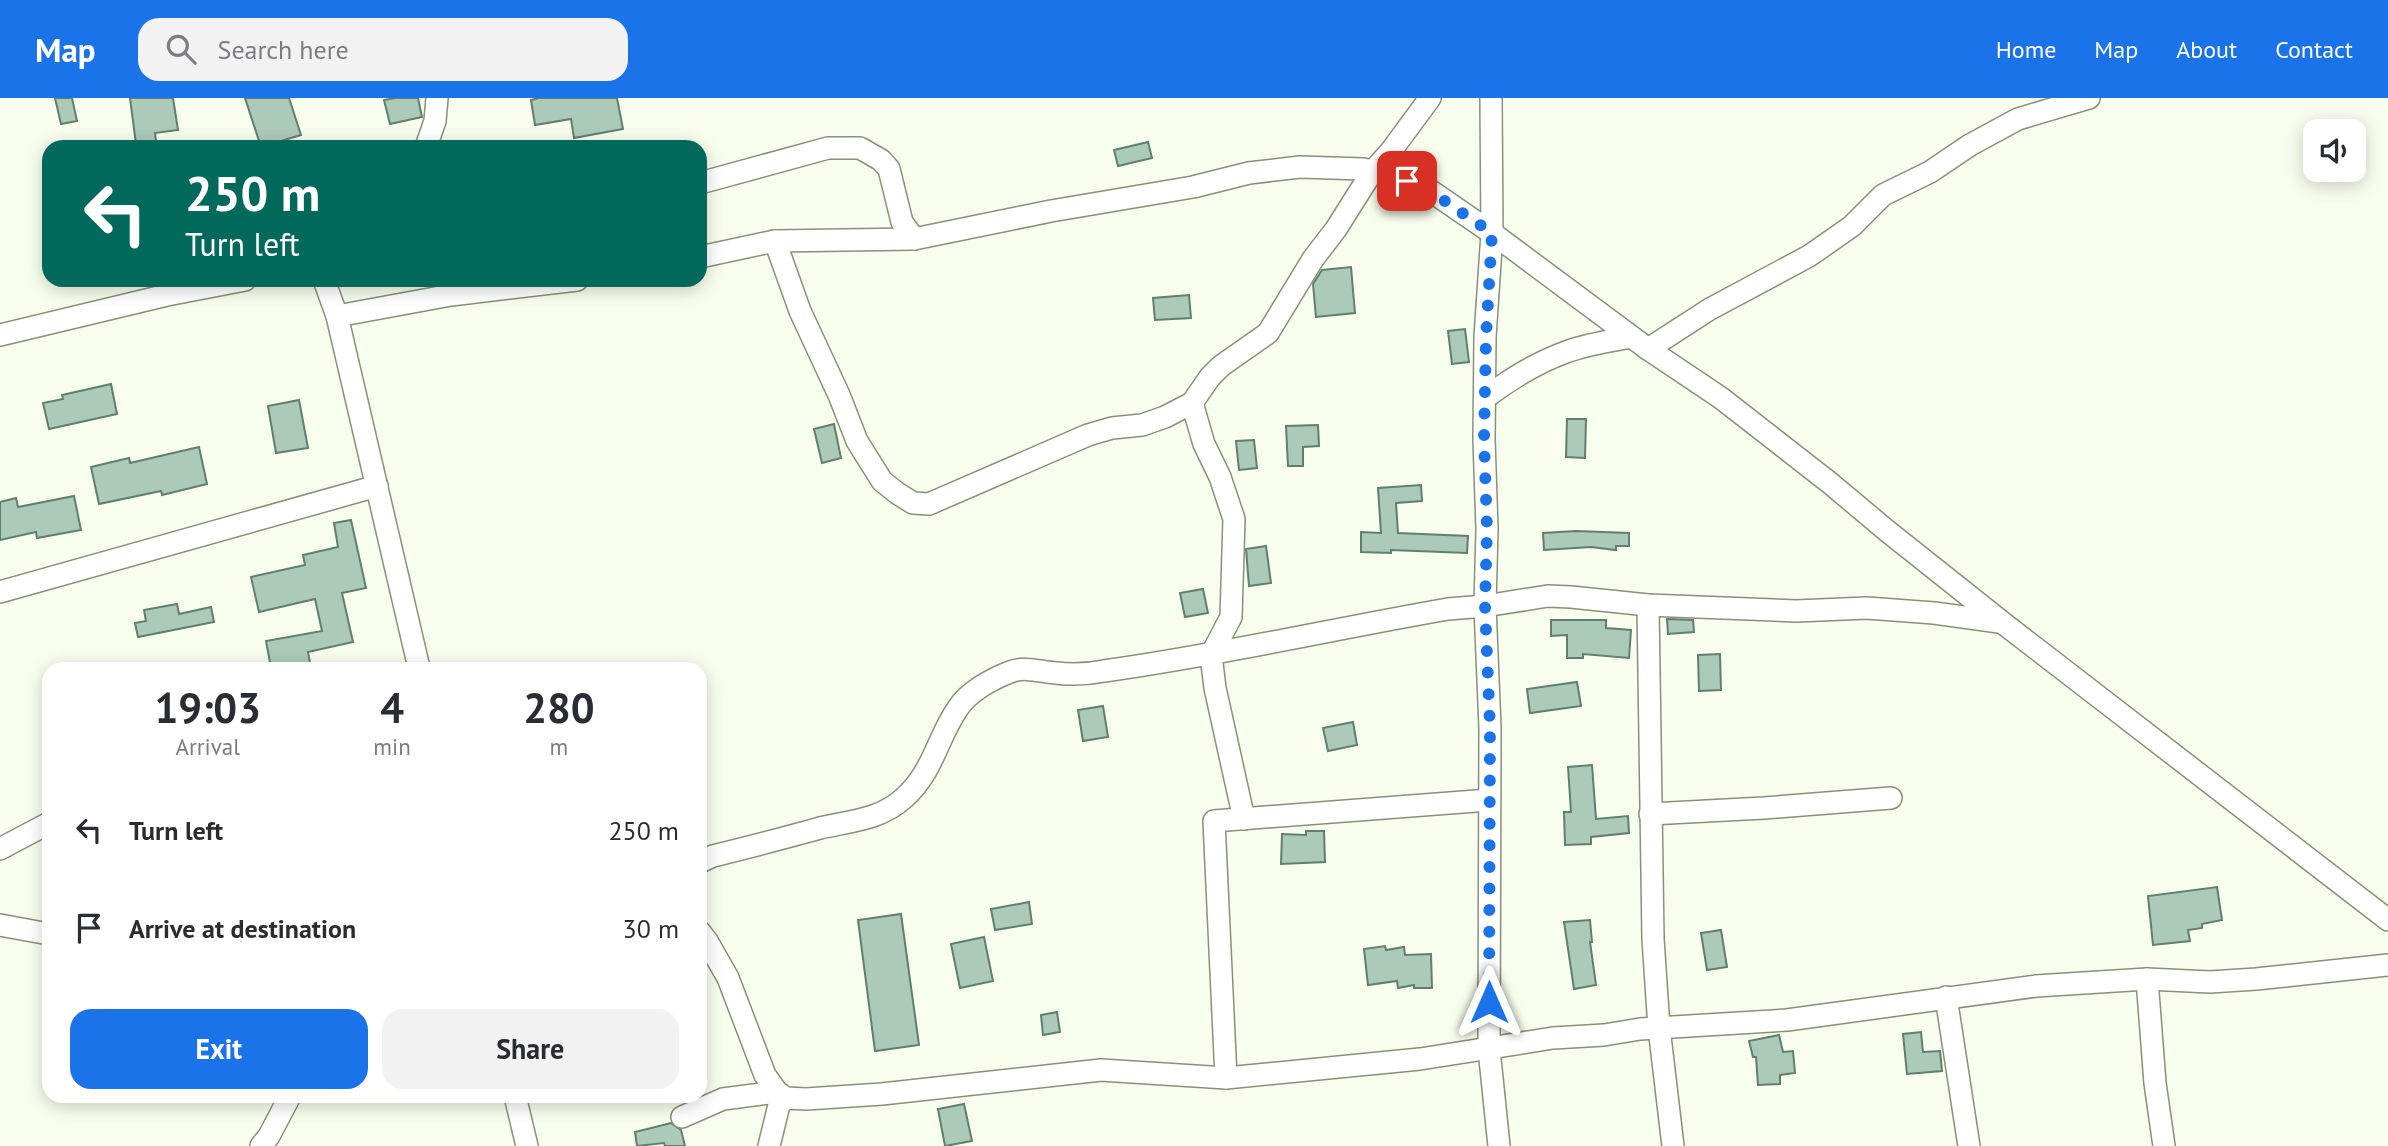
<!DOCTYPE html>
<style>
body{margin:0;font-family:"PT Sans",sans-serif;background:#f2f2f3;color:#2b2b33;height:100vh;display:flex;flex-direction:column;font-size:26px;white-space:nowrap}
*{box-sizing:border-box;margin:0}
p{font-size:23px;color:#7c7c81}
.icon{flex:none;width:38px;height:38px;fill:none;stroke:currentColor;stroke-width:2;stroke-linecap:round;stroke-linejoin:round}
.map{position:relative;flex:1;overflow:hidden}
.sheet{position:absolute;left:42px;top:564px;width:665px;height:441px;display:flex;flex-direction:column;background:#fff;border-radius:21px;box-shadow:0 4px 18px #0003}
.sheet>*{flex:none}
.hud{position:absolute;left:42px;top:42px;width:665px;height:147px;border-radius:21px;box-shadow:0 4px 18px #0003;background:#00695c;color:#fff;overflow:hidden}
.buttons{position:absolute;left:2303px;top:21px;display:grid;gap:14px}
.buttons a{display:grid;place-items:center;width:63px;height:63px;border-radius:14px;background:#fff;box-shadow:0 4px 18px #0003;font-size:35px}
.pin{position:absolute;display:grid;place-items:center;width:60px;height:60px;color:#fff;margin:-30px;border-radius:14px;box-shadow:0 4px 10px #0006}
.me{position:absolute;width:77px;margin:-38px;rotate:0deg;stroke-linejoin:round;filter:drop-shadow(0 0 5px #0008)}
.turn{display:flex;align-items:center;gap:24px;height:147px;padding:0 28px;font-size:32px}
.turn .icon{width:91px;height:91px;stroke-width:2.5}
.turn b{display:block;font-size:49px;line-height:60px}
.eta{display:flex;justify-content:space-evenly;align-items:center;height:119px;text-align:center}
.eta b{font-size:42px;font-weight:700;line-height:49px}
.primary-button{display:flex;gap:14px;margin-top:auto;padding:14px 28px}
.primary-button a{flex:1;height:80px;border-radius:21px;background:#1a73e8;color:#fff;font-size:28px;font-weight:700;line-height:80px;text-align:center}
.primary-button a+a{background:#f2f2f3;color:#2b2b33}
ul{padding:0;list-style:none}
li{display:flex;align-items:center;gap:21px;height:98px;padding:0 28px}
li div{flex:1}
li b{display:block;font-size:26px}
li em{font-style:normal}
header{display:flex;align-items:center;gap:42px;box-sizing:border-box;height:98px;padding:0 35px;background:#1a73e8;color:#fff}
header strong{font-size:33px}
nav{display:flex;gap:38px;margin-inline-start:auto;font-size:24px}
.search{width:490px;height:63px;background:#f2f2f3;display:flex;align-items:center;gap:18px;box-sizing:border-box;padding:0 24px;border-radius:21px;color:#7c7c81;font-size:26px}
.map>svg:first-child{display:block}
.building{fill:#accab9;stroke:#627e6e;stroke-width:2}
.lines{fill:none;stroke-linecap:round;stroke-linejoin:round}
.minor-casing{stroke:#879177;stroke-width:24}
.minor{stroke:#fff;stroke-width:21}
.route{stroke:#1a73e8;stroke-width:12;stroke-dasharray:0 21.6}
</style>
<header>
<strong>Map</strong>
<div class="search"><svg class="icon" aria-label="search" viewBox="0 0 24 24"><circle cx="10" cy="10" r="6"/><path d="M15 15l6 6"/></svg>Search here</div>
<nav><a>Home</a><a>Map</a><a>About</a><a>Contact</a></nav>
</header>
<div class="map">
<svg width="2388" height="1048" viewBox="0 0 2388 1048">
<rect width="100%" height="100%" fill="#f7feed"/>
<g class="building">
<path d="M55,0H72L77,23L61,26Z"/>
<path d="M130,0H173L178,32L155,35L156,43L136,46Z"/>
<path d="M245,0H289L301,37L261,49Z"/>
<path d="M395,0H418L422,19L390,26L384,2Z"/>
<path d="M539,0H617L623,31L574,40L571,21L535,27L531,2Z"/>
<path d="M1148,44L1152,60L1118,68L1114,52Z"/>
<path d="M1351,169L1355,215L1316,219L1313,186L1322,172Z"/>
<path d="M1189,197L1191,220L1155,222L1153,200Z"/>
<path d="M1465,231L1469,264L1452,266L1448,233Z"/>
<path d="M111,286L117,316L49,331L43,305L63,301L62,297Z"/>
<path d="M299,302L308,350L276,355L268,308Z"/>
<path d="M1567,321H1586L1585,360L1566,359Z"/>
<path d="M834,326L841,360L822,365L814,331Z"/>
<path d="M1318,327L1319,348L1303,349V368H1288L1286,328Z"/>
<path d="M1254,342L1257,370L1239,372L1236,343Z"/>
<path d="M199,349L207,386L162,397L161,393L99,406L91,369L129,360L130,365Z"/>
<path d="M1421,387L1422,403L1396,405L1398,435L1468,438L1467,455L1391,452V455L1361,454V434L1381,435L1378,390Z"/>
<path d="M74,398L81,432L37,440L36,434L0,442V404L16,400L18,409Z"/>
<path d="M351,422L366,490L342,495L353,544L308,554L310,565L302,567L303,570H271L266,543L322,533L315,501L259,514L251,479L305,467L303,457L338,449L334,425Z"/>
<path d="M1576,433L1629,435V448H1616V452L1591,449L1544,452L1543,435Z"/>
<path d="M1266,448L1271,485L1249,488L1246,451Z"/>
<path d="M1203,491L1208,515L1185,519L1180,495Z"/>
<path d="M177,506L179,516L211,509L214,524L138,539L135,525L146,523L144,512Z"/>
<path d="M1667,521L1693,522L1694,534L1668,536Z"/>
<path d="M1551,522H1606V530L1631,532L1629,560L1583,556V560H1567V537L1551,538Z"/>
<path d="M1720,556L1721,592L1699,593L1698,557Z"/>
<path d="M1577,584L1581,608L1530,615L1527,591Z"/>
<path d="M1103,608L1108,639L1083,643L1078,612Z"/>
<path d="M1353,624L1357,647L1328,653L1323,630Z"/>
<path d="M1592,667L1596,721L1628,718L1629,735L1591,739V746L1565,747L1564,714H1571L1568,669Z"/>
<path d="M1306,733H1324L1325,764L1281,766L1282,736L1306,737Z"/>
<path d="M2217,789L2222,822L2202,826V830L2188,832L2190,843L2153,847L2148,798Z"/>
<path d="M1029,804L1032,826L995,832L991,811Z"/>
<path d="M901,816L919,947L875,953L858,822Z"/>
<path d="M1590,822L1592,844H1590L1596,887L1574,891L1564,824Z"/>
<path d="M1721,832L1727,869L1707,872L1701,835Z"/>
<path d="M984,839L993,883L960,890L951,846Z"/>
<path d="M1385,848L1386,852L1404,849L1405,857L1431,856L1432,890H1414V887L1398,890L1397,883L1368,887L1364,851Z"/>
<path d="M1057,914L1060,934L1043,937L1041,917Z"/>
<path d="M1921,934L1923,954L1940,953L1942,973L1907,976L1903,936Z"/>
<path d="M1779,937L1783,954L1793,953L1795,975L1780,977V986L1758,987L1756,959H1753L1749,943Z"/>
<path d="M964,1006L972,1043L945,1048L938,1011Z"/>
<path d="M671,1025L681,1032L685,1048H665L664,1045L637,1048L635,1034Z"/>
</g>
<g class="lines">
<g class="minor-casing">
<g id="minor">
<path d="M1491,0L1492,135L1485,239L1484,341L1487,431L1485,508L1490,630L1489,951L1499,1048"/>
<path d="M426,49L435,23L437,0"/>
<path d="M700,85L828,50H860L881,62L889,71L902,124L914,141"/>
<path d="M775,143L800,213L839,297L857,343L882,383L897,395L913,405L929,406L1088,337L1112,330L1142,327L1165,319L1192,305L1210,279L1221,268L1268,235L1313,161L1336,131L1372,74L1391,53L1430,0"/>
<path d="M700,159L775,143L914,141L1051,113L1193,89L1249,75L1300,69L1363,71L1389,76L1425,89L1492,135L1648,251L1721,300L1830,385L1886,432L2003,525L2388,822"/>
<path d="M324,182L337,218L419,570"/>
<path d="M337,218L451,197L577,182"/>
<path d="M0,237L167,197L245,182"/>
<path d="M1648,251L1710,211L1809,158L1852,128L1883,97L1930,74L1970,47L2018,21L2089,0"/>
<path d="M1485,300C1510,281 1536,265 1566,254C1587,246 1610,243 1631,239"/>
<path d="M1192,305L1204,346L1220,379L1234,421L1231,519L1211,557L1215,590L1244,721"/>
<path d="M0,494L377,388"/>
<path d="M1648,507L1653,841L1659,930L1673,1048"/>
<path d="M1650,716L1764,710L1891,700"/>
<path d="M0,751L49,725"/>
<path d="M700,764L713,758C749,749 785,740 820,730C850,723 880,722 904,700C934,673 937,640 958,610C968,594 992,581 1010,574C1026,568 1040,574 1056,575C1072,577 1089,576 1104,573C1220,557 1333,531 1448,511L1485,508L1548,498L1571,499L1648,507L1796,513L1867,510L1934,515L1999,524"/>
<path d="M0,827L49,836"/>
<path d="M700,834L707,843L728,880L765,977L777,994L786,1000L806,1001L882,996L1101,972L1226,980L1420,961L1553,940L1604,937L1640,931L1787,922L2036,888L2147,881L2210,884L2256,881L2388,867"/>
<path d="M2147,881L2155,985L2164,1048"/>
<path d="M1946,899L1969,1048"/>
<path d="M1226,980L1214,723L1489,702"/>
<path d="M515,998L527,1048"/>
<path d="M682,1019L723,1001L777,994"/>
<path d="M261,1048L269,1038L290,998"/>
<path d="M769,1048L779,1007L786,1000"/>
</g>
</g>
<use href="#minor" class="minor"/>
</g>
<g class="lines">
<path class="route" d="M1407,83L1424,89L1492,135L1486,239L1484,341L1487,431L1485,508L1490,630L1489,904"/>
</g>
</svg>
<div class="buttons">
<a><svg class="icon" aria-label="sound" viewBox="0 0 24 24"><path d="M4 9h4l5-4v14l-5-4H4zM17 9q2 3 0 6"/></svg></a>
</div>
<div class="pin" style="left:1407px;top:83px;background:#d93025"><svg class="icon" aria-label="arrive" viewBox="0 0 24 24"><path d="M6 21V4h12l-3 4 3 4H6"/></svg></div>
<svg class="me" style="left:1489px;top:904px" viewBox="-20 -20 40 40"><path d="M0-17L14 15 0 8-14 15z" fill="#1a73e8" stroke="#fff" stroke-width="4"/></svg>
<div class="hud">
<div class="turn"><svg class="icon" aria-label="left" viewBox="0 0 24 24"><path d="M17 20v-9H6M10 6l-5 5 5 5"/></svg><div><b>250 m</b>Turn left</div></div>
</div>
<section class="sheet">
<div class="eta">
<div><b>19:03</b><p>Arrival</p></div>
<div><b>4</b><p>min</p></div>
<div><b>280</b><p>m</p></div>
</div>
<ul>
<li><svg class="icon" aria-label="left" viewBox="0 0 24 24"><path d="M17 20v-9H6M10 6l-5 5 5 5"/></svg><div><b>Turn left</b></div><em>250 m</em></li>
<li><svg class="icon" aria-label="arrive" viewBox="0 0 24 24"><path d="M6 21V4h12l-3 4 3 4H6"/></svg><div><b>Arrive at destination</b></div><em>30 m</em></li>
</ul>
<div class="primary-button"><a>Exit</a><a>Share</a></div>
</section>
</div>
